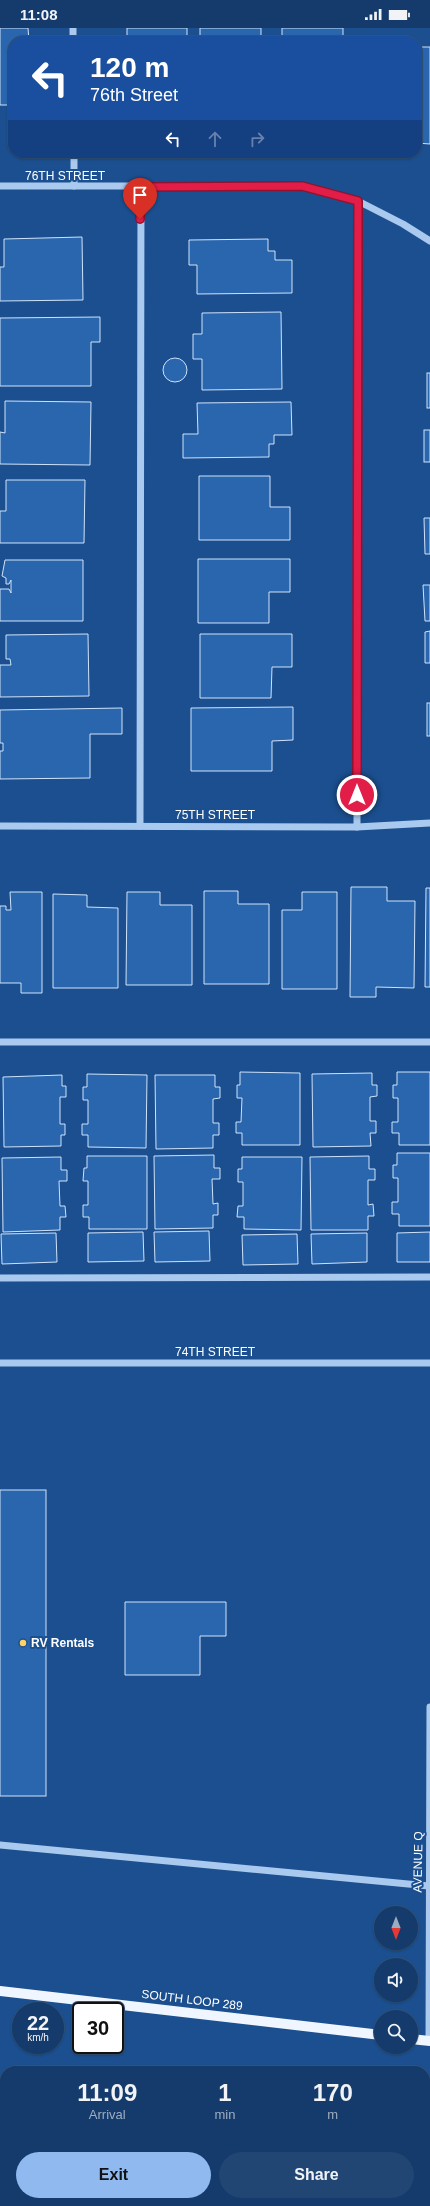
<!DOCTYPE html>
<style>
body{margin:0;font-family:Arial,sans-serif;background:#214673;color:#f1f3f6;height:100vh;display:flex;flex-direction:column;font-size:15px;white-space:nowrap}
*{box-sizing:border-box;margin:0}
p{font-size:13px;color:#9dadc1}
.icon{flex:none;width:22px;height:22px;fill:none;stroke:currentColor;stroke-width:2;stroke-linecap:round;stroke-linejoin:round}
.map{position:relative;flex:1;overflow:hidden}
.sheet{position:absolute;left:0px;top:2038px;width:430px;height:140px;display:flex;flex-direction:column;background:#143b6b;border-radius:16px 16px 0 0;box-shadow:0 1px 3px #0004,0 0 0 1px #33557e}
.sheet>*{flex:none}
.top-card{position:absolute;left:8px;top:8px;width:414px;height:122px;border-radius:16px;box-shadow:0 1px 3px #0004,0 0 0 1px #33557e;background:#1a4fa0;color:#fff;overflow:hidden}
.needle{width:26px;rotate:180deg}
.buttons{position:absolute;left:374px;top:1878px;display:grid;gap:8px}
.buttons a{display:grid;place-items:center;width:44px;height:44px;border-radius:50%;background:#143b6b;box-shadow:0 1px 3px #0004,0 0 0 1px #33557e;font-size:20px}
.speed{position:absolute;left:12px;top:1974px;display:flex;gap:8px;font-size:20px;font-weight:700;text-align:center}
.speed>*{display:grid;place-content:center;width:52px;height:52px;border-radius:50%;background:#143b6b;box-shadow:0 1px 3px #0004,0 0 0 1px #33557e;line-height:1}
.speed small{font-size:10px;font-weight:400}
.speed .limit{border:2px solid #111;border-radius:6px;background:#fff;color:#111}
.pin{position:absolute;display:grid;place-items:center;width:34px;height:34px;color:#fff;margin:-41px -17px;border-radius:50% 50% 50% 0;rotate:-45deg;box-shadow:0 0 4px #0007}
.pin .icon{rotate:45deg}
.me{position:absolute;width:44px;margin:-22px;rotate:0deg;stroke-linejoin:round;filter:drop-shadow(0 0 3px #0008)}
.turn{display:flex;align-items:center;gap:14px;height:84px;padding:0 16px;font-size:18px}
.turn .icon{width:52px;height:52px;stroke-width:2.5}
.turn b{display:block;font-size:28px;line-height:34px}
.lanes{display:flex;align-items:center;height:38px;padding:0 16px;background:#0003;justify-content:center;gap:20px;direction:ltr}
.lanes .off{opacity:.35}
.eta{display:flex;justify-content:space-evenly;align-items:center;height:68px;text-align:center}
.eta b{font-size:24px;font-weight:800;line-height:28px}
.cta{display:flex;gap:8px;margin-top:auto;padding:8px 16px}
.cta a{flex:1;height:46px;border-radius:24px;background:#90b9f0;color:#111;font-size:16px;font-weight:800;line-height:46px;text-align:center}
.cta a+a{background:#214673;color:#f1f3f6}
.status{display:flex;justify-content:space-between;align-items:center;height:28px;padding:0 20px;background:#143b6b;direction:ltr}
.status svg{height:11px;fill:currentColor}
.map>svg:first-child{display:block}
.building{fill:#2a66ad;stroke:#cfe3fa}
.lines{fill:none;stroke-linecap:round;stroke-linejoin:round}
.minor{stroke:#a9c9ee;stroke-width:7}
.major{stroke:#f0f6ff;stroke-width:10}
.highway{stroke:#fff;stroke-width:12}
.route-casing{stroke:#92132f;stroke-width:10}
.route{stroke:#e11d48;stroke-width:7}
.poi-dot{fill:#ffd166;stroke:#1b4f8f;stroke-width:1.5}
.labels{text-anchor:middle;stroke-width:4;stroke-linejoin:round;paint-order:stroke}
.street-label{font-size:12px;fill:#fff;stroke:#1b4f8f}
.poi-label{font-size:12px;font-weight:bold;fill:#fff;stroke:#1b4f8f;text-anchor:start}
</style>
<div class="status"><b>11:08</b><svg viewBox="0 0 49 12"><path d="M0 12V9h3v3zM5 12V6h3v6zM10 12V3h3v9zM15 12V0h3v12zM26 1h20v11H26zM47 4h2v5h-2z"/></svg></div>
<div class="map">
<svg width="430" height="2178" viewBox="0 0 430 2178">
<rect width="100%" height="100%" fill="#1b4f8f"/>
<g class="building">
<path d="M0,0H28L29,13H13V77H0Z"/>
<rect x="127" y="0" width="60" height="13"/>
<rect x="200" y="0" width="61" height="13"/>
<rect x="282" y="0" width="61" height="13"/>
<path d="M417,19H430V116L417,115Z"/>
<path d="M82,209L83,272L0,273V239H4V211Z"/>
<path d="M268,211V223H275V232H292V265L197,266V237H189V212Z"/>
<path d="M281,284L282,361L202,362V331H193V306H202V285Z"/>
<path d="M100,289V314H91V358H0V290Z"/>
<circle cx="175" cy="342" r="12"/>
<rect x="427" y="345" width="3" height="35"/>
<path d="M5,373L91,374L90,437L0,436V404L5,405Z"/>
<path d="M291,374L292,407H274V416H269V429L183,430V406H198L197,375Z"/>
<rect x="424" y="402" width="6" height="32"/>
<path d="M199,448H270V479H290V512H199Z"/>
<path d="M6,452H85L84,515H0V483H6Z"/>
<path d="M424,490H430V526H425Z"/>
<path d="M198,531H290V564H269V595H198Z"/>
<path d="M5,532H83V593H0V561H9L11,565V552L9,556H6V550L2,548Z"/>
<path d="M423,557H430V593H425Z"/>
<path d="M430,603V635H425V604Z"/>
<path d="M88,606L89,668L0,669V637H11L10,631H6V607Z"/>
<path d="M200,606H292V639H272L271,670H200Z"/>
<rect x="427" y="675" width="3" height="33"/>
<path d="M293,679V712L272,713V743H191V680Z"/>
<path d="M122,680V706H90V750L0,751V723H3V715H0V682Z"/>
<path d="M351,859H387V873H415L414,960L376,959V969H350Z"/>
<path d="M426,860H430V959H425Z"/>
<path d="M204,863H238V876H269V956H204Z"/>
<path d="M10,864H42V965H21V955H0V878H6V882H11Z"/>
<path d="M127,864H160V877H192V957H126Z"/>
<path d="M302,864H337V961H282V882H302Z"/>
<path d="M53,866L87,867V879L118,880V960H53Z"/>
<path d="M240,1044L300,1045V1117H242V1105H236V1094H241L242,1070H237V1057H240Z"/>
<path d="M397,1044H430V1117H399V1105H392V1094H398V1070H393V1057H397Z"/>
<path d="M372,1045V1057H377V1068L370,1069V1093H376V1105H370L371,1118L313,1119L312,1046Z"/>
<path d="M87,1046L147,1047L146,1120L88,1119V1107H82V1096H88V1072H83V1059H87Z"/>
<path d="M62,1047V1058H66V1069H60V1096H65V1107H61V1118L4,1119L3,1049Z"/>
<path d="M155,1047H215V1059H220V1070L213,1071V1095H219V1107H213V1120L156,1121Z"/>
<path d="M397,1125H430V1198H399V1186H392V1174H398V1150H393V1137H397Z"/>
<path d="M214,1127V1140H220V1151H212L213,1176L218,1175V1187H213V1200L155,1201L154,1128Z"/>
<path d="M87,1128H147V1201H89V1189H83V1177H88V1153H83L84,1140H87Z"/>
<path d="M369,1128V1141H375V1152H368V1177L373,1176L374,1188H368V1202H311L310,1129Z"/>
<path d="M61,1129V1142H67V1153H59L60,1178H65L66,1189H60V1202L3,1204L2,1130Z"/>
<path d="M242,1129H302L301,1202L244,1201V1189H237L238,1178H243V1154H238V1141H242Z"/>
<path d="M209,1203L210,1233L155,1234L154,1204Z"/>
<path d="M143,1204L144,1233L88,1234V1205Z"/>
<path d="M430,1204V1234H397V1205Z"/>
<path d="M56,1205L57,1234L2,1236L1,1206Z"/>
<path d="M367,1205V1234L312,1236L311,1206Z"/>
<path d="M297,1206L298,1236L243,1237L242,1207Z"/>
<rect x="0" y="1462" width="46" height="306"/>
<path d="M125,1574H226V1608H200V1647H125Z"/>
</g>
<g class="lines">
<g class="minor">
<path d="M73,0V13"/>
<path d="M74,125V158"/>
<path d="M0,158H302L358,173L403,196L430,213"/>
<path d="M0,798L357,799L430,795"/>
<path d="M140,798L141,159"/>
<path d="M357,799L358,173"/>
<path d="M0,1014H430"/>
<path d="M0,1250L430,1249"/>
<path d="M0,1335H430"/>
<path d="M0,1817L429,1858"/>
<path d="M429,2013L430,1679"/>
</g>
<g class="major">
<path d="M0,1963L381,2007"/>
<path d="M411,2011L430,2013"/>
</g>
<g class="highway">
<path d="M0,2160H5"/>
<path d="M191,2173L263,2178"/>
</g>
</g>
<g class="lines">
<g class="route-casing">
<path id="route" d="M140,191V159L302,158L358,173L357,767"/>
</g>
<use href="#route" class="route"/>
</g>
<circle class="poi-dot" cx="23" cy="1615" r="4"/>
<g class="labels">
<g class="street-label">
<text x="65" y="152">76TH STREET</text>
<text x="215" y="791">75TH STREET</text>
<text x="215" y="1328">74TH STREET</text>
<text transform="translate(418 1834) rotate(-89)" y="4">AVENUE Q</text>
<text transform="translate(192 1972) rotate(7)" y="4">SOUTH LOOP 289</text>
</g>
<g class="poi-label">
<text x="31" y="1619">RV Rentals</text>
</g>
</g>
</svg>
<div class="buttons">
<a><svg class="needle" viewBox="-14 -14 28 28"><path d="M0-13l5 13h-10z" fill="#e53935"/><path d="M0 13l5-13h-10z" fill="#9dadc1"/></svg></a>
<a><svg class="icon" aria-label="sound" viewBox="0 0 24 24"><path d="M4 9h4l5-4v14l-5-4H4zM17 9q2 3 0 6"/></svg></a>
<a><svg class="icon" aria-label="search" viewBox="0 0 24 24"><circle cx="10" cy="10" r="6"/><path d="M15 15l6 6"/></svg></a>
</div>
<div class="speed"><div>22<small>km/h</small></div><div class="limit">30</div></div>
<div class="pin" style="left:140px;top:191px;background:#d93025"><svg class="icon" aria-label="arrive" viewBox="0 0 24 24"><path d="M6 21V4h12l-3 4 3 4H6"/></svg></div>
<svg class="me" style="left:357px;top:767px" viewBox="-20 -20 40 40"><circle r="17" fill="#e11d48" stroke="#fff" stroke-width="3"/><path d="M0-11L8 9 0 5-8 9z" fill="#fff"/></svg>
<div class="top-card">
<div class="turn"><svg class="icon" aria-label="left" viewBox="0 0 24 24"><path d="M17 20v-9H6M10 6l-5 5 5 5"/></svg><div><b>120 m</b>76th Street</div></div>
<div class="lanes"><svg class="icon" aria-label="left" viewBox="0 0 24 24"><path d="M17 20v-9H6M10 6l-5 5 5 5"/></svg><svg class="icon off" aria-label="ahead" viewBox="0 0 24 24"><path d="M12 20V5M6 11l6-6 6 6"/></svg><svg class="icon off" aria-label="right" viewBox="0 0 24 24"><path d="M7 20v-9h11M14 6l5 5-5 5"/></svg></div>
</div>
<section class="sheet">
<div class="eta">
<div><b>11:09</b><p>Arrival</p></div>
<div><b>1</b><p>min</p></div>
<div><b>170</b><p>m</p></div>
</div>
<div class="cta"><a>Exit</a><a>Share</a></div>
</section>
</div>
